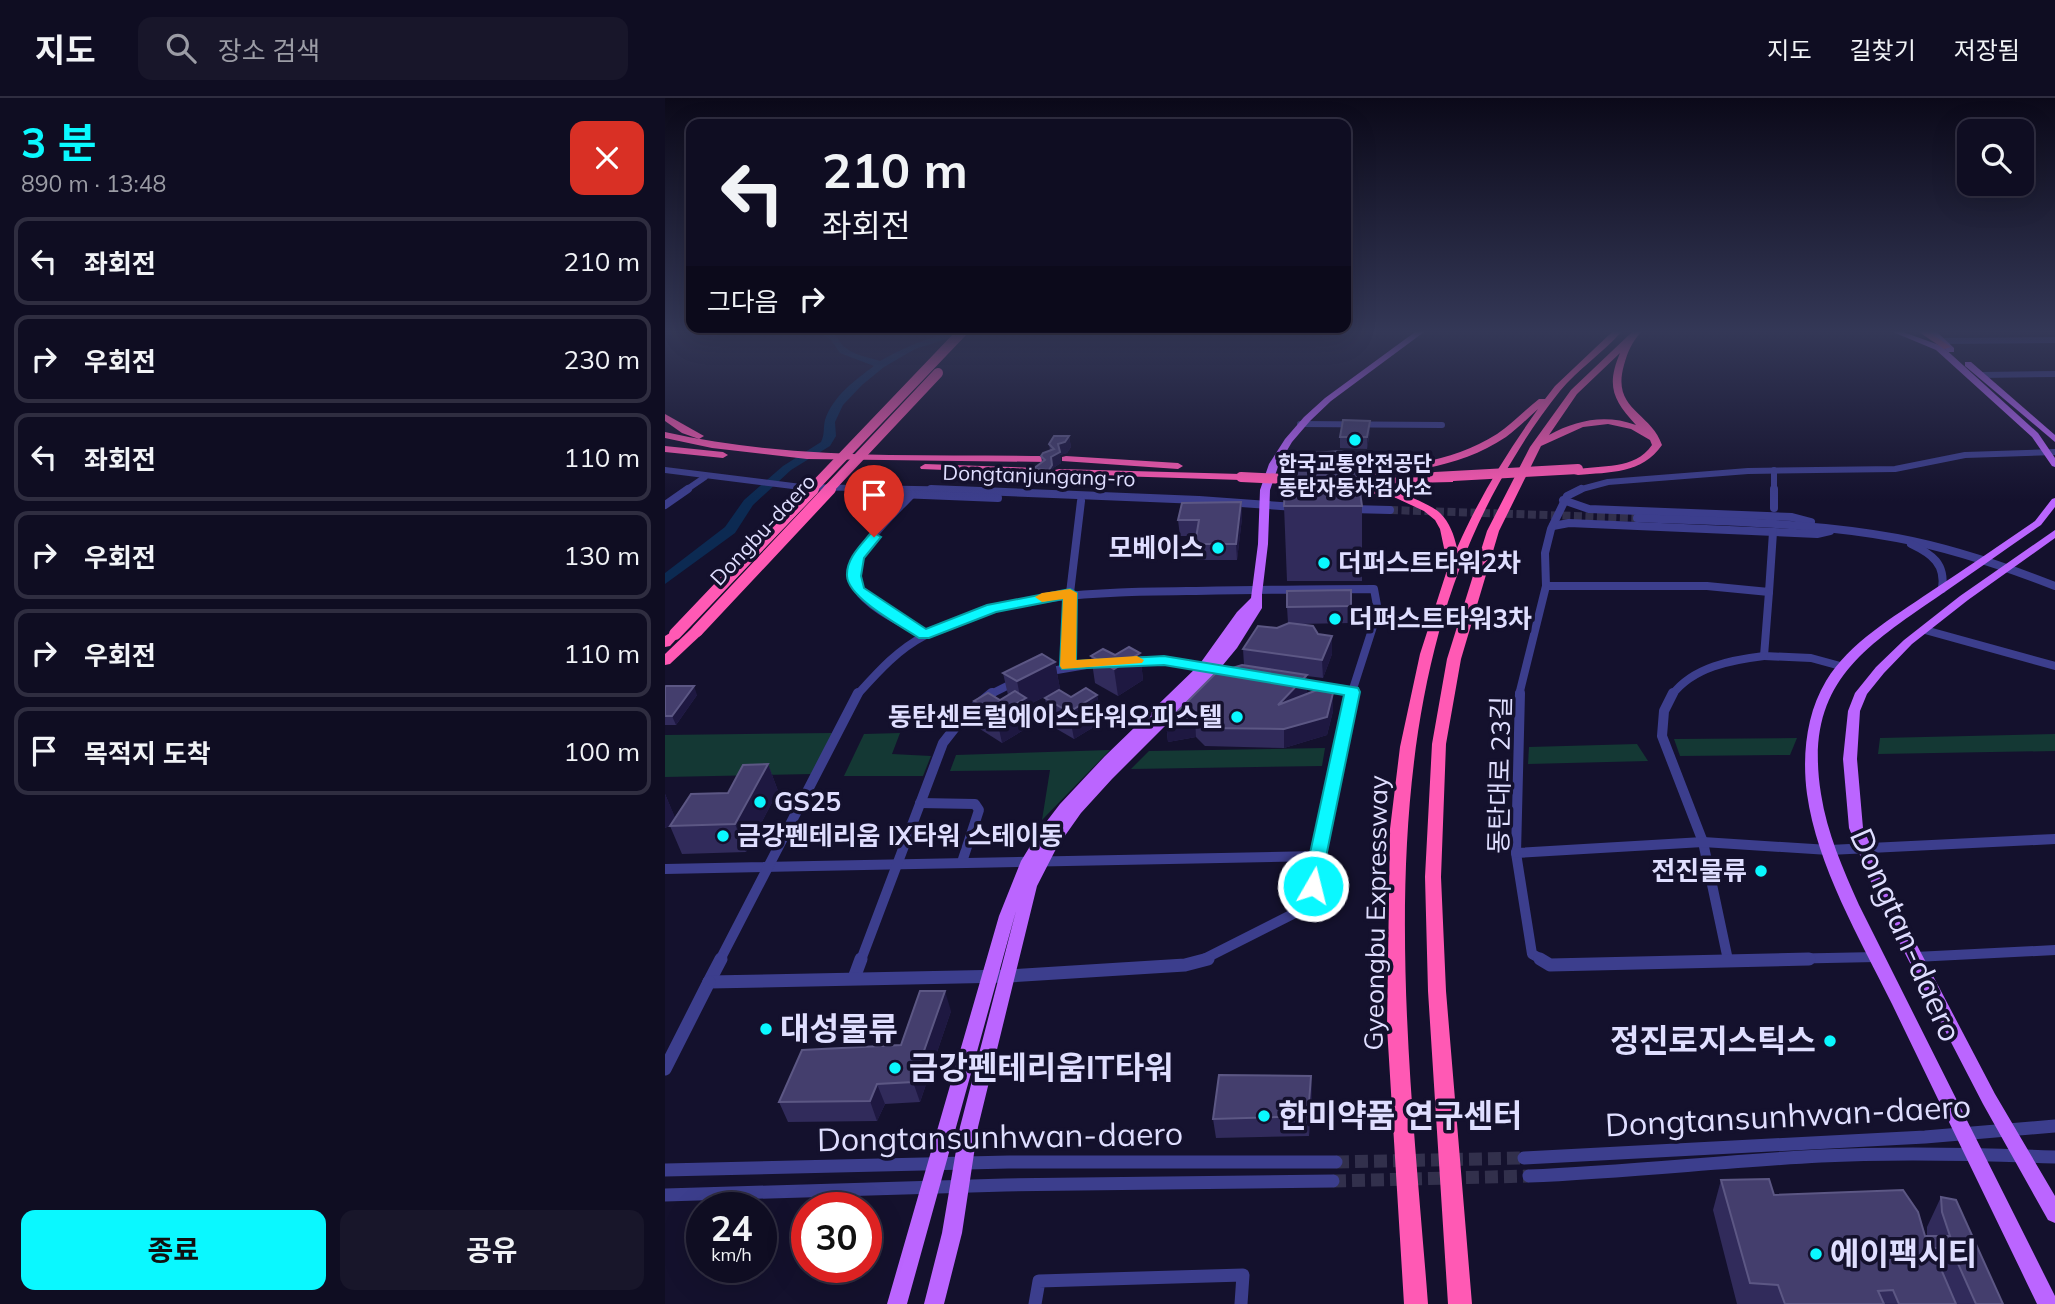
<!DOCTYPE html>
<html lang="ko">
<meta charset="utf-8">
<style>
body{margin:0;font-family:Mulish,"Noto Sans KR",sans-serif;background:#18162a;color:#f1f3f6;height:100vh;display:flex;flex-direction:column;font-size:26px;white-space:nowrap}
*{box-sizing:border-box;margin:0}
p{font-size:23px;color:#9b9ca5}
.icon{flex:none;width:38px;height:38px;fill:none;stroke:currentColor;stroke-width:2;stroke-linecap:round;stroke-linejoin:round}
.map{position:relative;flex:1;overflow:hidden}
.details{display:flex;flex-direction:column;background:#0f0d22;width:665px}
.details>*{flex:none}
.hud{position:absolute;left:21px;top:21px;width:665px;height:214px;border-radius:14px;box-shadow:0 7px 28px #0002,0 0 0 2px #2f2d40;background:#0f0d22;color:#f1f3f6;overflow:hidden}
.controls{position:absolute;left:1292px;top:21px;display:grid;gap:14px}
.controls a{display:grid;place-items:center;width:77px;height:77px;border-radius:14px;background:#0f0d22;box-shadow:0 7px 28px #0002,0 0 0 2px #2f2d40;font-size:35px}
.speed{position:absolute;left:21px;top:1094px;display:flex;gap:14px;font-size:35px;font-weight:700;text-align:center}
.speed>*{display:grid;place-content:center;width:91px;height:91px;border-radius:50%;background:#0f0d22;box-shadow:0 7px 28px #0002,0 0 0 2px #2f2d40;line-height:1}
.speed small{font-size:18px;font-weight:400}
.speed .limit{border:10px solid #d22;background:#fff;color:#111}
.pin{position:absolute;display:grid;place-items:center;width:60px;height:60px;color:#fff;margin:-72px -30px;border-radius:50% 50% 50% 0;rotate:-45deg;box-shadow:0 0 7px #0007}
.pin .icon{rotate:45deg}
.me{position:absolute;width:77px;margin:-38px;rotate:8deg;stroke-linejoin:round;filter:drop-shadow(0 0 5px #0008)}
.turn{display:flex;align-items:center;gap:24px;height:147px;padding:0 21px;font-size:32px}
.turn .icon{width:91px;height:91px;stroke-width:2.5}
.turn b{display:block;font-size:49px;line-height:60px}
.then{display:flex;align-items:center;height:66px;padding:0 21px;background:#0003;gap:14px;font-size:26px}
.round{display:grid;place-items:center;flex:none;width:74px;height:74px;border-radius:14px;background:#18162a}
.head{display:flex;align-items:center;justify-content:space-between;height:119px;padding:0 21px}
h1{font-size:42px;font-weight:700;line-height:52px;color:#0af8ff}
.action{display:flex;gap:14px;margin-top:auto;padding:14px 21px}
.action a{flex:1;height:80px;border-radius:14px;background:#0af8ff;color:#111;font-size:28px;font-weight:700;line-height:80px;text-align:center}
.action a+a{background:#18162a;color:#f1f3f6}
ul{padding:0;list-style:none}
li{display:flex;align-items:center;gap:21px;height:88px;margin:0 14px 10px;padding:0 7px;border:4px solid #2f2d40;border-radius:14px}
li div{flex:1}
li b{display:block;font-size:26px}
li em{font-style:normal}
header{display:flex;align-items:center;gap:42px;box-sizing:border-box;height:98px;padding:0 35px;background:#0f0d22;border-bottom:2px solid #2f2d40}
header strong{font-size:33px}
nav{display:flex;gap:38px;margin-inline-start:auto;font-size:24px}
.search{width:490px;height:63px;background:#18162a;display:flex;align-items:center;gap:18px;box-sizing:border-box;padding:0 24px;border-radius:14px;color:#9b9ca5;font-size:26px}
main{display:flex;flex:1;min-height:0}
.map>svg:first-child{display:block}
.green{fill:#143834}
.lines{fill:none;stroke-linecap:round;stroke-linejoin:round}
.river{fill:#0c2a52;fill-rule:evenodd}
.minor-tunnel-far1{stroke:#32304c;stroke-width:8;stroke-dasharray:8 3.5;stroke-linecap:butt}
.minor-tunnel{stroke:#32304c;stroke-width:13;stroke-dasharray:13 6;stroke-linecap:butt}
.minor-far3{stroke:#3c3e8d;stroke-width:6}
.minor-far2{stroke:#3c3e8d;stroke-width:8}
.minor-far1{stroke:#3c3e8d;stroke-width:10}
.minor{stroke:#3c3e8d;stroke-width:13}
.major{fill:#bb65ff;fill-rule:evenodd}
.highway{fill:#ff59b4;fill-rule:evenodd}
.highway-bridge-far1{stroke:#ff59b4;stroke-width:10}
.highway-bridge{stroke:#ff59b4;stroke-width:12}
.wall{fill:#312b5b}
.shaded-wall{fill:#1e1841}
.building{fill:#443e6d;stroke:#5c5784;stroke-width:2}
.route{fill:#0af8ff;stroke:#06a1a6;stroke-width:2}
.slow{fill:#f59e0b}
.poi-dot{fill:#0af8ff;stroke:#14112d;stroke-width:2.5}
.labels{text-anchor:middle;stroke-width:7;stroke-linejoin:round;paint-order:stroke}
.far-poi-label{font-size:21px;font-weight:bold;fill:#dfdeff;stroke:#14112d}
.far-street-label{font-size:21px;fill:#dfdeff;stroke:#14112d}
.poi-label{font-size:26px;font-weight:bold;fill:#dfdeff;stroke:#14112d;text-anchor:start}
.street-label{font-size:26px;fill:#dfdeff;stroke:#14112d}
.near-street-label{font-size:32px;fill:#dfdeff;stroke:#14112d}
.near-poi-label{font-size:32px;font-weight:bold;fill:#dfdeff;stroke:#14112d;text-anchor:start}
</style>
<header>
<strong>지도</strong>
<div class="search"><svg class="icon" aria-label="search" viewBox="0 0 24 24"><circle cx="10" cy="10" r="6"/><path d="M15 15l6 6"/></svg>장소 검색</div>
<nav><a>지도</a><a>길찾기</a><a>저장됨</a></nav>
</header>
<main>
<section class="details">
<div class="head"><div><h1>3 분</h1><p>890 m · 13:48</p></div><a class="round" style="background:#d93025;color:#fff"><svg class="icon" aria-label="close" viewBox="0 0 24 24"><path d="M6 6l12 12M18 6L6 18"/></svg></a></div>
<ul>
<li><svg class="icon" aria-label="left" viewBox="0 0 24 24"><path d="M17 20v-9H6M10 6l-5 5 5 5"/></svg><div><b>좌회전</b></div><em>210 m</em></li>
<li><svg class="icon" aria-label="right" viewBox="0 0 24 24"><path d="M7 20v-9h11M14 6l5 5-5 5"/></svg><div><b>우회전</b></div><em>230 m</em></li>
<li><svg class="icon" aria-label="left" viewBox="0 0 24 24"><path d="M17 20v-9H6M10 6l-5 5 5 5"/></svg><div><b>좌회전</b></div><em>110 m</em></li>
<li><svg class="icon" aria-label="right" viewBox="0 0 24 24"><path d="M7 20v-9h11M14 6l5 5-5 5"/></svg><div><b>우회전</b></div><em>130 m</em></li>
<li><svg class="icon" aria-label="right" viewBox="0 0 24 24"><path d="M7 20v-9h11M14 6l5 5-5 5"/></svg><div><b>우회전</b></div><em>110 m</em></li>
<li><svg class="icon" aria-label="arrive" viewBox="0 0 24 24"><path d="M6 21V4h12l-3 4 3 4H6"/></svg><div><b>목적지 도착</b></div><em>100 m</em></li>
</ul>
<div class="action"><a>종료</a><a>공유</a></div>
</section>
<div class="map">
<svg width="1390" height="1206" viewBox="0 0 1390 1206">
<rect width="100%" height="100%" fill="#14112d"/>
<g class="green">
<path d="M167,635L148,676L0,679V637Z"/>
<path d="M235,635L227,656L266,658L258,678H179L199,636Z"/>
<path d="M1390,636V653L1213,656L1215,640Z"/>
<path d="M1132,640L1125,657L1015,658L1009,641Z"/>
<path d="M972,646L983,663L863,666L864,649Z"/>
<path d="M660,650L657,668L466,671L484,653Z"/>
<path d="M445,652L377,722L385,672L285,673L291,657Z"/>
</g>
<g class="lines">
<path class="river" d="M155,234C177,234 169,242 182,251C190,257 206,260 215,263C242,248 272,234 304,234L250,251L219,269L197,287L178,307L170,324L171,338L165,348L126,372L88,407L70,435L0,486V475L60,429L79,402L118,368L156,344C160,336 158,330 160,322C168,298 190,282 209,268L175,255L166,242Z"/>
<path class="minor-tunnel-far1" d="M725,412L972,420"/>
<g class="minor-tunnel">
<path d="M671,1064L859,1060"/>
<path d="M668,1083L864,1078"/>
</g>
<g class="minor-far3">
<path d="M1278,243L1390,242"/>
<path d="M1316,277L1390,276"/>
<path d="M635,326L777,327"/>
<path d="M0,372L136,389L307,392"/>
<path d="M1109,372V392"/>
<path d="M21,392L40,379"/>
<path d="M913,392L943,384L1083,373L1230,371L1300,357L1390,354"/>
</g>
<g class="minor-far2">
<path d="M266,391L534,402L630,409"/>
<path d="M1109,391V410"/>
<path d="M210,395L333,400"/>
<path d="M247,396C229,416 177,460 192,490C201,509 241,527 259,537"/>
<path d="M898,402L924,411L1127,419L1146,424"/>
<path d="M0,407L23,391"/>
<path d="M686,411L725,412"/>
<path d="M972,420C1059,424 1146,424 1232,440C1286,450 1339,468 1390,488"/>
<path d="M888,428L904,425L1152,436L1165,433"/>
<path d="M1246,446C1267,456 1281,466 1277,491"/>
<path d="M881,488H1042L1104,494L1108,434"/>
<path d="M1104,494L1099,558L1146,560L1179,569"/>
<path d="M1260,532L1390,568"/>
<path d="M466,562H499L567,575"/>
<path d="M403,568L405,495L416,403"/>
<path d="M380,574L439,564"/>
<path d="M632,585L687,594"/>
<path d="M192,597C212,575 232,552 259,538C342,494 437,494 528,493C589,492 649,491 709,491L713,513L686,597"/>
<path d="M324,597L350,584"/>
<path d="M854,597L881,488L880,455L886,431L902,398L916,391"/>
<path d="M1007,597C1028,569 1066,562 1099,558"/>
</g>
<g class="minor-far1">
<path d="M855,595L851,755L867,856L878,862"/>
<path d="M1008,595L999,613L997,638L1038,744L1063,862"/>
<path d="M255,705L310,706L314,712L297,764"/>
<path d="M851,755L1038,744L1164,752L1390,741"/>
<path d="M0,771L652,758"/>
<path d="M1250,859L1390,852"/>
<path d="M55,862L193,595"/>
<path d="M196,862L278,645L300,617L327,595"/>
<path d="M537,862L628,816L648,788L687,595"/>
<path d="M1072,862L1212,859"/>
</g>
<g class="minor">
<path d="M875,861L885,867L1144,861"/>
<path d="M189,880L196,861"/>
<path d="M44,884L56,861"/>
<path d="M44,884L343,878L520,867L543,861"/>
<path d="M0,971L44,884"/>
<path d="M859,1060L1260,1039L1390,1028"/>
<path d="M0,1072L344,1064H671"/>
<path d="M864,1078C962,1074 1059,1063 1156,1058C1234,1054 1312,1056 1390,1059"/>
<path d="M0,1097L340,1087L668,1083"/>
<path d="M370,1206L374,1183L578,1177L576,1206"/>
</g>
<g class="major">
<path d="M750,234H759L666,303L645,323L627,344L614,366L605,392L603,446L597,496V510L572,550L543,585L447,681L416,715L392,749L372,788L313,1029L297,1135L279,1206H259L277,1135L295,1029L351,813L242,1206H222L334,818L356,763L375,732L395,706L440,658L534,567L572,514L586,500L593,446L595,392L604,366L620,341L639,319L660,300Z"/>
<path d="M1228,234H1238L1277,248L1373,335L1390,360V369L1387,368L1367,339L1271,252Z"/>
<path d="M1264,234H1272L1289,250V254H1283Z"/>
<path d="M1300,264H1306L1390,337V344L1300,268Z"/>
<path d="M1390,400V409L1376,427C1341,451 1306,476 1271,500C1193,553 1139,590 1156,696C1162,735 1178,771 1194,807L1390,1198V1206H1372C1324,1106 1275,1006 1227,906C1195,841 1152,768 1142,696C1137,659 1141,616 1161,583C1185,544 1227,520 1265,494C1300,471 1335,447 1370,423L1387,401Z"/>
<path d="M1390,432V440L1303,502L1247,546L1219,575L1202,596L1195,613L1192,661L1198,730L1233,811L1330,996L1390,1098V1125L1383,1122L1318,1006L1217,811L1184,730L1178,661L1183,613L1190,595L1211,569L1239,542L1295,498Z"/>
</g>
<g class="highway">
<path d="M947,234H956C938,255 913,271 895,293C879,313 863,336 850,358C696,604 742,931 763,1206H739L722,929L725,731L735,649L755,556L783,469L775,431L770,422L759,413L731,400L677,390L672,387C689,375 760,401 775,415C785,425 789,437 792,450C814,400 841,356 873,311C862,321 852,331 841,339C792,372 732,376 675,379L670,376L675,373C729,370 785,366 832,336C847,326 860,312 874,301H880L890,288Z"/>
<path d="M967,234H976C967,244 963,253 959,267C946,312 986,314 997,347C977,376 945,374 913,377L909,376V372C937,366 969,373 987,347L985,342L966,331L943,326L918,329L876,348L834,433L796,561L781,646L776,779L781,893L807,1206H783L763,893L760,779L767,646L782,561L822,433L865,349L906,292ZM955,255C941,288 948,302 971,327C940,316 912,322 884,337L912,296Z"/>
<path d="M1254,234H1264L1286,249L1279,251Z"/>
<path d="M0,316L39,338L34,341L17,335L0,323Z"/>
<path d="M0,334C130,363 252,356 383,358L388,361L383,364L142,361L47,350L0,340Z"/>
<path d="M0,348L58,354L63,357L58,360L0,354Z"/>
<path d="M401,358L513,365L518,368L513,371L397,363V359Z"/>
<path d="M260,366L374,370L379,373L374,376L256,371L255,369Z"/>
<path d="M394,371L576,376L581,379L576,382L390,376V372Z"/>
<path d="M784,379L788,380V384L698,386L693,383L698,380Z"/>
<path d="M32,529L38,533L37,536L5,566L0,567V556L27,530Z"/>
<path d="M10,532L16,536L5,548L0,549V538Z"/>
</g>
<g class="highway-bridge-far1">
<path d="M576,379L620,381"/>
<path d="M770,379L913,371"/>
<path d="M146,392L297,234"/>
<path d="M163,392L273,275"/>
</g>
<g class="highway-bridge">
<path d="M32,533L165,391"/>
<path d="M10,536L148,391"/>
</g>
</g>
<g class="wall">
<path d="M705,333L702,351L675,350V339Z"/>
<path d="M404,338L406,349L402,355L395,357L396,365L388,370L389,378L386,383H370L368,371L377,364L376,358L385,352L384,346Z"/>
<path d="M576,404L577,420L572,462H531L530,446L531,438H515L513,422Z"/>
<path d="M619,408H697V483H622Z"/>
<path d="M686,508V525L633,526L653,536L667,538V556L658,580L642,578V595L641,597L668,613L662,637L619,650L540,648L531,639L503,644L501,625L579,567L578,551L612,530L623,525L622,509Z"/>
<path d="M475,555L478,582L453,598L430,585L426,558Z"/>
<path d="M390,564L395,591L363,607L367,627L337,645L315,631L309,603L335,602L343,597L338,575Z"/>
<path d="M0,589L32,597L11,627H0Z"/>
<path d="M432,597L437,624L409,641L385,627L380,600Z"/>
<path d="M103,666L113,693L81,754L17,756L5,728L6,727L0,730V696L10,720L63,695Z"/>
<path d="M286,913L255,1004L220,1006L212,1023L123,1024L114,1004L236,947Z"/>
<path d="M646,978L647,998L644,1038L551,1040L548,1021Z"/>
<path d="M1056,1082L1260,1138H1262V1129L1276,1099L1338,1206H1072L1048,1112Z"/>
</g>
<g class="shaded-wall">
<path d="M705,323V333L702,351V339Z"/>
<path d="M404,338L406,349L402,355L395,357L396,365L388,370L389,378L386,383L384,372L386,359L393,346Z"/>
<path d="M576,404L577,420L572,462L571,446Z"/>
<path d="M667,538V556L658,580L657,562Z"/>
<path d="M475,555L478,582L453,598L449,571Z"/>
<path d="M390,564L395,591L363,607L367,627L337,645L331,617L356,603L352,583Z"/>
<path d="M642,577V595L614,625L613,607Z"/>
<path d="M29,588L32,597L11,627L7,618Z"/>
<path d="M668,595V613L662,637L619,650V631Z"/>
<path d="M432,597L437,624L409,641L404,614Z"/>
<path d="M530,621L531,639L503,644L501,625Z"/>
<path d="M103,666L113,693L81,754L70,726Z"/>
<path d="M0,696L12,724L0,730Z"/>
<path d="M280,893L286,913L255,1004L248,984Z"/>
<path d="M646,978L647,998L644,1038L643,1018Z"/>
<path d="M212,986L220,1006L212,1023L205,1003Z"/>
</g>
<g class="building">
<path d="M678,322L705,323L702,339H675Z"/>
<path d="M389,338H404L400,344L393,346L395,354L386,359L387,367L384,372L368,371L380,362L376,358L378,355L389,351L384,346Z"/>
<path d="M676,353L690,358L697,408H619L621,357Z"/>
<path d="M576,404L571,446H530L534,422H513L517,405Z"/>
<path d="M686,492V508L622,509V493Z"/>
<path d="M624,525L648,528L653,536L667,538L657,562L578,551L593,528L612,530Z"/>
<path d="M464,549L475,555L449,571L426,558L438,551L450,557Z"/>
<path d="M377,556L390,564L352,583L338,575Z"/>
<path d="M577,567L642,577L613,607L660,589L668,595L662,619L619,631L539,630L530,621L501,625L551,575Z"/>
<path d="M1,588H29L7,618H0V589Z"/>
<path d="M421,590L432,597L404,614L380,600L394,592L406,599Z"/>
<path d="M350,593L361,600L331,617L309,603L323,595L335,602Z"/>
<path d="M103,666L70,726L5,728L26,696L63,695L78,667Z"/>
<path d="M255,893H280L248,984L212,986L205,1003L114,1004L137,952L236,947Z"/>
<path d="M554,977L646,978L643,1018L548,1021Z"/>
<path d="M1104,1081L1109,1097L1238,1092L1253,1114L1260,1138H1285L1277,1114L1276,1099L1291,1102L1338,1206H1311L1286,1150H1267L1291,1206H1234L1228,1192L1213,1193L1219,1206H1120L1113,1187L1085,1185L1056,1082Z"/>
</g>
<linearGradient id="sky" x2="0" y2="1"><stop stop-color="#0b0919"/><stop offset="0.58" stop-color="#343857"/><stop offset="1" stop-color="#343857" stop-opacity="0"/></linearGradient>
<rect width="1390" height="403" fill="url(#sky)"/>
<path class="route" d="M209,435L216,439L199,460L196,478L199,490L261,531L322,507L405,491L412,495L411,563L499,558L693,590L695,594L654,793H641L638,788L679,597L499,567L397,571L395,568L398,501L331,514L264,540H254C236,528 183,500 182,478C181,461 195,448 205,436Z"/>
<path class="slow" d="M405,491L412,495L411,562L472,558L479,562L477,565L397,571L395,568L398,501L377,504L370,499L377,495Z"/>
<g class="poi-dot">
<circle cx="690" cy="342" r="7"/>
<circle cx="553" cy="450" r="7"/>
<circle cx="659" cy="465" r="7"/>
<circle cx="670" cy="521" r="7"/>
<circle cx="572" cy="619" r="7"/>
<circle cx="95" cy="704" r="7"/>
<circle cx="58" cy="738" r="7"/>
<circle cx="1096" cy="773" r="7"/>
<circle cx="101" cy="931" r="7"/>
<circle cx="1165" cy="943" r="7"/>
<circle cx="230" cy="970" r="7"/>
<circle cx="599" cy="1018" r="7"/>
<circle cx="1151" cy="1156" r="7"/>
</g>
<g class="labels">
<g class="far-poi-label">
<text x="690" y="373">한국교통안전공단<tspan x="690" dy="24">동탄자동차검사소</tspan></text>
</g>
<g class="far-street-label">
<text transform="translate(374 378) rotate(2)" y="7">Dongtanjungang-ro</text>
<text transform="translate(98 432) rotate(-47)" y="7">Dongbu-daero</text>
</g>
<g class="poi-label">
<text x="539" y="459" text-anchor="end">모베이스</text>
<text x="673" y="474">더퍼스트타워2차</text>
<text x="684" y="530">더퍼스트타워3차</text>
<text x="558" y="628" text-anchor="end">동탄센트럴에이스타워오피스텔</text>
<text x="109" y="713">GS25</text>
<text x="72" y="747">금강펜테리움 IX타워 스테이동</text>
<text x="1082" y="782" text-anchor="end">전진물류</text>
</g>
<g class="street-label">
<text transform="translate(835 677) rotate(-89)" y="9">동탄대로 23길</text>
<text transform="translate(711 815) rotate(-89)" y="9">Gyeongbu Expressway</text>
</g>
<g class="near-street-label">
<text transform="translate(1241 837) rotate(66)" y="11">Dongtan-daero</text>
<text transform="translate(1123 1018) rotate(-3)" y="11">Dongtansunhwan-daero</text>
<text transform="translate(335 1039) rotate(-1)" y="11">Dongtansunhwan-daero</text>
</g>
<g class="near-poi-label">
<text x="115" y="942">대성물류</text>
<text x="1151" y="954" text-anchor="end">정진로지스틱스</text>
<text x="244" y="981">금강펜테리움IT타워</text>
<text x="613" y="1029">한미약품 연구센터</text>
<text x="1165" y="1167">에이팩시티</text>
</g>
</g>
</svg>
<div class="controls">
<a><svg class="icon" aria-label="search" viewBox="0 0 24 24"><circle cx="10" cy="10" r="6"/><path d="M15 15l6 6"/></svg></a>
</div>
<div class="speed"><div>24<small>km/h</small></div><div class="limit">30</div></div>
<div class="pin" style="left:209px;top:439px;background:#d93025"><svg class="icon" aria-label="arrive" viewBox="0 0 24 24"><path d="M6 21V4h12l-3 4 3 4H6"/></svg></div>
<svg class="me" style="left:648px;top:788px" viewBox="-20 -20 40 40"><circle r="17" fill="#0af8ff" stroke="#fff" stroke-width="3"/><path d="M0-11L8 9 0 5-8 9z" fill="#fff"/></svg>
<div class="hud">
<div class="turn"><svg class="icon" aria-label="left" viewBox="0 0 24 24"><path d="M17 20v-9H6M10 6l-5 5 5 5"/></svg><div><b>210 m</b>좌회전</div></div>
<div class="then">그다음<svg class="icon" aria-label="right" viewBox="0 0 24 24"><path d="M7 20v-9h11M14 6l5 5-5 5"/></svg></div>
</div>
</div>
</main>
